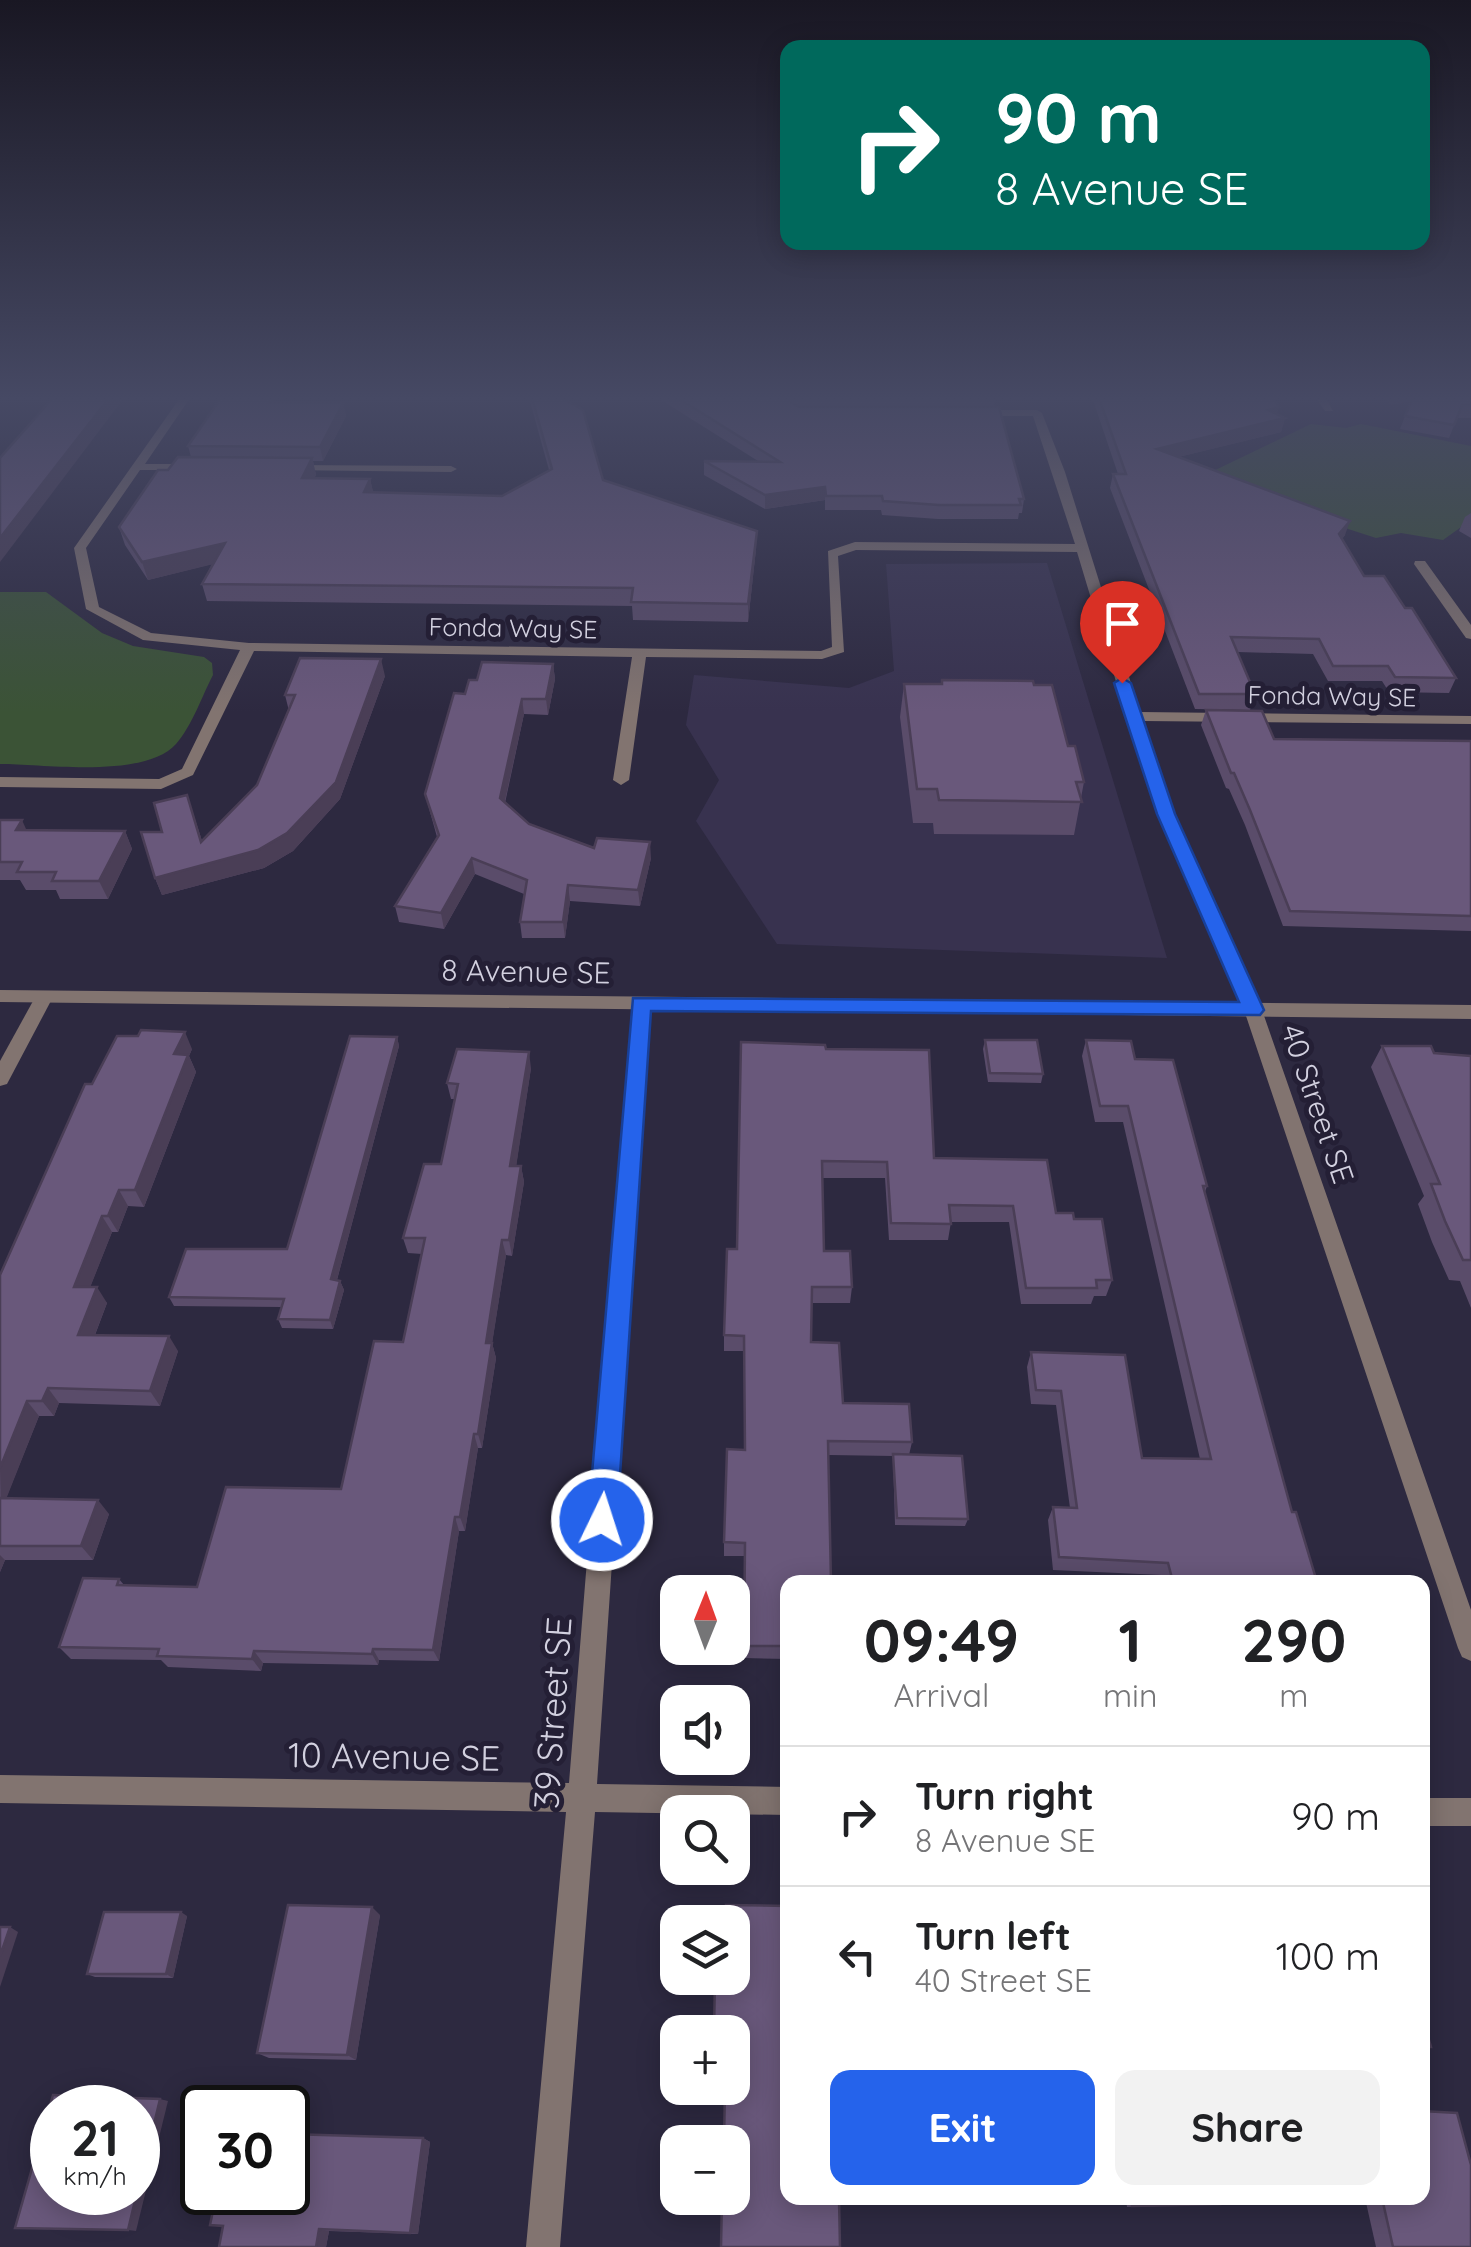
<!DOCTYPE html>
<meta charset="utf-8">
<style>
body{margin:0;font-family:Quicksand,sans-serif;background:#f2f2f2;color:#202124;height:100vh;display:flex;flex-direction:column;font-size:38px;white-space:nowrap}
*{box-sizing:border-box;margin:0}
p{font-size:32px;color:#757577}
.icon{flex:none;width:55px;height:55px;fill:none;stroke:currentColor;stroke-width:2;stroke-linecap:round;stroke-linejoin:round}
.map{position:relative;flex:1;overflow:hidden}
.panel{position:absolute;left:780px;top:1575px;width:650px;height:630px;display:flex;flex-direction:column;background:#fff;border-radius:20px;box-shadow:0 5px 25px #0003}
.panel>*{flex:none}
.banner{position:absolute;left:780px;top:40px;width:650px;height:210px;border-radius:20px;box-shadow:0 5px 25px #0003;background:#00695c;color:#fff;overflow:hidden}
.needle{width:65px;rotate:1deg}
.fabs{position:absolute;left:660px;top:1575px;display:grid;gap:20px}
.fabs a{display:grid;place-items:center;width:90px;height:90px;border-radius:20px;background:#fff;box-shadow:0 5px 25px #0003;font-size:50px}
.speed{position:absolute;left:30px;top:2085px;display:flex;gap:20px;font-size:50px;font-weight:700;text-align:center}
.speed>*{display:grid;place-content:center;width:130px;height:130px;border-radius:50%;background:#fff;box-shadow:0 5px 25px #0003;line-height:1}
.speed small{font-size:25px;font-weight:400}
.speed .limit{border:5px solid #111;border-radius:15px;background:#fff;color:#111}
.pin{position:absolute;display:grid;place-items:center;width:85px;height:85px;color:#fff;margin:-102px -42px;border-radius:50% 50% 50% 0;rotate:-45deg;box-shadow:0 0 10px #0007}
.pin .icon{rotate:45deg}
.me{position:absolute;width:110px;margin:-55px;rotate:4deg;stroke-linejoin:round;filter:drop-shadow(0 0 8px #0008)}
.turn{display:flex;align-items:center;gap:35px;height:210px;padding:0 50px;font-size:45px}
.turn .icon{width:130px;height:130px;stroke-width:2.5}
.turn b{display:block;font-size:70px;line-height:85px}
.eta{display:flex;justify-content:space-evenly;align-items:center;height:170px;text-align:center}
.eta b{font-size:60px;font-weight:700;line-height:70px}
.primary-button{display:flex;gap:20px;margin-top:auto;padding:20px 50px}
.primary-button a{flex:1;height:115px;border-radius:20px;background:#2563eb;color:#fff;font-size:40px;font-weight:700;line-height:115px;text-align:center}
.primary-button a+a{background:#f2f2f2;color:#202124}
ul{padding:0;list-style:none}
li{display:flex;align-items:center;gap:30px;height:140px;padding:0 50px;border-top:2px solid #e0e0e0}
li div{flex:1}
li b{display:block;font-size:38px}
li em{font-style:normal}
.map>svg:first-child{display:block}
.built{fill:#38324f}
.green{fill:#3b5336}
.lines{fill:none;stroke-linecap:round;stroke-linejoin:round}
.minor{fill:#827470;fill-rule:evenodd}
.tertiary{fill:#827470;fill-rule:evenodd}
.wall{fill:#5a4c6a}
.shaded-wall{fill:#4a3e56}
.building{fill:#69587b;stroke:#4a3e56;stroke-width:2.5}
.route{fill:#2563eb;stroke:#184099;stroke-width:2.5}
.labels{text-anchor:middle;stroke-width:10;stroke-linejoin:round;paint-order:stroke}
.far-street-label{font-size:25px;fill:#d2d0df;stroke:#241f35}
.street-label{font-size:30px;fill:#d2d0df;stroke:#241f35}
.near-street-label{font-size:35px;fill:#d2d0df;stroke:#241f35}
</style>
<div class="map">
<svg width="1471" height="2247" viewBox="0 0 1471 2247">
<rect width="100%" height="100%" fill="#2d2940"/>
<path class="built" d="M1047,563L1167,958L777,944L696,821L719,780L686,725L694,675L849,688L894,671L886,564Z"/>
<g class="green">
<path d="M1311,424L1346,428L1361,424L1471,446V520L1443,540L1401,533L1376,538L1237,493L1207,474Z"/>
<path d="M0,592H46L102,633L133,646L204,657L212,663L213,675C202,696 192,726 176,744C145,779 44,764 0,764Z"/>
</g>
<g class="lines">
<g class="minor">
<path d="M180,398H190L145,464H199L205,467L199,470H140L86,548L99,607L151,633L249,643L821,651L832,647L828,551L855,542L1075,544L1033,416H974L969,413L974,410H1037L1042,413L1065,472L1140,712L1471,716V724L1143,721L1165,791L1262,1010L1471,1610V1661L1462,1657L1458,1648L1244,1010L1149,791L1077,552L856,550L838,556L844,652L822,659L646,657L629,780L621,785L613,780L632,657L254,651L193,775L161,789L0,787V777L159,779L182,769L240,650L143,640L86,609L74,548Z"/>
<path d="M1316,398H1326L1333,411H1325Z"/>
<path d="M288,465L451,466L457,469L451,472L284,470V466Z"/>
<path d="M1415,561H1425L1471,625V639L1466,638L1414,564Z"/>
<path d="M44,991L53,997L7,1084L0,1086V1061L38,992Z"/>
<path d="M641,997L650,1003L597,1784L788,1787V1815L595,1812L560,2247H526L566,1812L0,1803V1775L569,1783L632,1003Z"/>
<rect x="1422" y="1798" width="49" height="28"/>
</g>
<path class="tertiary" d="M0,990L1471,1005V1019L0,1002Z"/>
</g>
<g class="wall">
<path d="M529,398H561L603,480L756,549L748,622L633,620L632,606L207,601L202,584L212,564L148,580L125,545L119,527L168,470L191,457L188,446L280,402L343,403L346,416L323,461H313L316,475L314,478L370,479L373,492L502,496L549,470Z"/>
<path d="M658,398H995L994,407L1024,499L1022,513H1019L1018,519H938L882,515L881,510H825V500L765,509L704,475V461H758Z"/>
<path d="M1089,398H1273L1277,414L1285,418L1281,432L1178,457L1345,535L1342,539L1364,576L1405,608L1456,678L1449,693L1389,692L1382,681H1328L1313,654L1237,652L1255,694L1250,710L1195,709L1110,488L1113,474H1118L1094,403Z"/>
<path d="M1386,398H1471V418H1457L1449,438L1400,429L1411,401L1391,405Z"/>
<path d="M1471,513V538L1459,531L1465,517Z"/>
<path d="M553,664L555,679L548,715L524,714L505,803L529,824L594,848L651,858L640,906L570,901L565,938H522L520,922L524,894L475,874L444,929L399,922L395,906L437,837L425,794L465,694L477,680Z"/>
<path d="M385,676L340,799L293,851L264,868L162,895L155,878L162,832L193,813L202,841L257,785L289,711L285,695Z"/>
<path d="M942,680L1068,746L1084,782L1074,835L934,834L933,823H913L900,717L904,684H941Z"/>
<path d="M1206,710L1274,739L1471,741V931L1283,926L1245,825L1229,789L1226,788L1201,725Z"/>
<path d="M0,820L26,830L125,831L132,849L108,899H60L56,890H26L20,880H0Z"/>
<path d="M397,1037L399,1046L337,1280L340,1281L344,1290L333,1329L282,1328L278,1319L282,1307L174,1306L169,1297L287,1249Z"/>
<path d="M985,1040L1043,1074L1041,1083L988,1082L983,1049Z"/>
<path d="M1086,1040L1135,1059L1207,1186L1205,1192L1292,1512L1317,1582H1162L1161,1575L1053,1570L1048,1520L1053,1507L1070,1508L1056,1405L1031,1404L1027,1367L1031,1352L1142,1458L1200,1459L1123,1122H1095L1082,1056Z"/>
<path d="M1382,1046L1434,1053L1471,1056V1308L1460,1281L1449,1280L1432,1242L1418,1204L1424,1196L1371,1067Z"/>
<path d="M192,1049L189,1056L196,1072L144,1207L128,1206L118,1232H112L90,1287L107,1303L95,1335L178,1351L160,1406L59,1403L54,1416H39L6,1498L109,1514L93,1560H5L0,1572V1275L92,1084Z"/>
<path d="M826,1049L934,1158L1056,1213L1074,1219L1112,1280L1106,1296H1094L1091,1304H1021L1009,1222H951L948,1240H889L885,1178H822L824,1251L852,1287L850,1303H812L811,1342L843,1403L912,1442L909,1455L968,1519L965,1526L895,1525L893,1456L829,1455L788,1582V1659L744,1658L745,1556H724V1542L745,1450L744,1351H724V1335L737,1249Z"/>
<path d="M531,1068L516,1166H521L524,1182L512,1256L506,1255L492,1343L496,1358L482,1448H478L465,1531H459L439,1661L379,1660L378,1665L263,1663L261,1671L168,1667L161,1660L71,1659L59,1647L119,1579L124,1585L197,1587L341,1489L403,1342L422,1254L408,1253L403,1238L441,1164L455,1099H451L447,1083Z"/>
<path d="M380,1915L356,2060L269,2058L257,2053Z"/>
<path d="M187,1916L173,1978L95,1977L87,1974Z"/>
<path d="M423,2138L430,2142L418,2234L329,2231L326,2247H219L223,2227L210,2225Z"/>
<path d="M1126,2198H1219L1220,2204L1127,2207Z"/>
<path d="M1365,2198H1422L1471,2247H1376Z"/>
</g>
<g class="shaded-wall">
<path d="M109,398H124L0,562V538Z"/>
<path d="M1394,398H1414L1413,400L1391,405Z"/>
<path d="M343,403L346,416L323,461L320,447Z"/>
<path d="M1279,407L1275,421L1285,418L1281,432L1154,463L1157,449L1268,410Z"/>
<path d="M312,458L316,475L306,495L302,478Z"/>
<path d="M370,479L374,496L364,492Z"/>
<path d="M825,487V500L765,509V495Z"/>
<path d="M1350,521L1345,535L1334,549L1339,534Z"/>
<path d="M757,531L756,549L748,622V604Z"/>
<path d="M225,543L230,560L148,580L142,562Z"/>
<path d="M381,659L385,676L340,799L293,851L264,868L162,895L155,878L258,850Z"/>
<path d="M553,664L555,679L548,715L546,699Z"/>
<path d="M522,699L524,714L502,814L500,798Z"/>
<path d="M22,820L30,838L16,830Z"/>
<path d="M125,831L132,849L108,899L99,881Z"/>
<path d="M650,842L651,858L640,906L638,890Z"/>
<path d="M472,858L475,874L444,929L441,913Z"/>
<path d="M568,885L570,901L565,938L563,922Z"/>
<path d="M185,1032L192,1049L189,1056L196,1072L144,1207L135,1190L174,1054Z"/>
<path d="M397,1037L399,1046L335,1287L331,1279Z"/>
<path d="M529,1052L531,1068L514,1181L510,1166Z"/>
<path d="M521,1166L524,1182L512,1256L509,1240Z"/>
<path d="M119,1190L128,1206L118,1232L108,1216Z"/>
<path d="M102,1216L112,1232L84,1303L74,1287Z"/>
<path d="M502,1240L506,1255L490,1357L486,1343Z"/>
<path d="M340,1281L344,1290L333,1329L330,1320Z"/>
<path d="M97,1287L107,1303L89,1350L78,1335Z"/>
<path d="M169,1336L178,1351L160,1406L150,1391Z"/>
<path d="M492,1343L496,1358L482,1448L478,1434Z"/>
<path d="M48,1388L59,1403L54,1416L42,1401Z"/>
<path d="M27,1401L39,1416L1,1512L0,1468Z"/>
<path d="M474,1434L478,1448L465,1531L460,1517Z"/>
<path d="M98,1500L109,1514L93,1560L81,1546Z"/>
<path d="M455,1517L459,1531L439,1661L433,1650Z"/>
<path d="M0,1555L5,1560L0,1572Z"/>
<path d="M373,1649L379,1660L378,1665L372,1654Z"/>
<path d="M254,1651L263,1663L261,1671L252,1659Z"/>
<path d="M372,1907L380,1915L356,2060L347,2055Z"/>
<path d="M181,1912L187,1916L173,1978L166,1974Z"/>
<path d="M10,1927L18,1932L0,1987V1956Z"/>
<path d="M160,2099L168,2101L136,2231L128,2230Z"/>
<path d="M423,2138L430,2142L418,2234L410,2233Z"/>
<path d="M319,2229L329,2231L326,2247H316Z"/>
</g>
<g class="building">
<path d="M53,398H109L0,538V458Z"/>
<path d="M221,398H274L271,402L343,403L320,447L188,446Z"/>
<path d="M532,398H561L583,410L603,480L757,531L748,604L631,602L633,588L202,584L225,543L142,562L119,527L158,470H168L178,457L312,458L302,478L370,479L364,492L502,496L552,469Z"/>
<path d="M678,398H794L791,402L799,407H999L1024,499H1019L1021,505H939L883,501L882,496H826L825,487L765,495L704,461L780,462Z"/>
<path d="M1099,398H1273L1279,407L1268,410L1285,418L1157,449L1350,521L1339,534L1364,576H1384L1405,608H1412L1456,678L1395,677L1388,666H1333L1319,639L1231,637L1255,694H1199L1113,474H1126Z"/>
<path d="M1413,398H1471V405H1462L1454,425L1405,416Z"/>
<path d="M300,658L381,659L336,782L287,833L258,850L155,878L141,832H162L154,803L187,795L201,842L257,785L295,695H285Z"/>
<path d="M482,662L553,664L546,699H522L500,798L529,824L594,848L597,838L650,842L638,890L568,885L563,922H520L527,880L472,858L441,913L395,906L439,835L425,794L454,693L465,694L469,680H477Z"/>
<path d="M942,680L1033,681L1034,685H1052L1068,746H1075L1084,782H1076L1082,802L939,800L937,789H917L904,684H942Z"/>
<path d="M1206,710L1262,711L1274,739L1471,741V916L1290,911L1250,810L1234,773H1231Z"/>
<path d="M0,820H22L16,830L125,831L99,881H52L56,872H17L22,862H0Z"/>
<path d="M141,1030L185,1032L174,1054L188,1055L135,1190H119L108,1216H102L74,1287H97L78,1335L169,1336L150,1391L48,1388L42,1401H27L0,1468V1275L85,1084H92L117,1036H138Z"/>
<path d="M350,1036L397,1037L331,1279L340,1281L330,1320L278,1319L284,1299L169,1297L186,1249H287Z"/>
<path d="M985,1040H1037L1043,1074L990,1073Z"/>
<path d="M1086,1040L1131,1041L1135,1059L1173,1060L1207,1186H1203L1292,1512H1296L1317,1582H1173L1168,1563L1059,1557L1053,1507L1077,1508L1061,1391L1036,1390L1031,1352L1125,1355L1142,1458L1211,1459L1128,1106H1100Z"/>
<path d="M741,1042L825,1045L826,1049L929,1050L934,1158L1047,1160L1056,1213H1073L1074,1219H1102L1112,1280H1096L1097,1288H1026L1013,1206L949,1205L951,1224L891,1223L887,1162L822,1161L824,1251H850L852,1287H812L811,1342L839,1343L843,1403L909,1404L912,1442L828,1441L831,1582H788V1646H744L745,1543L724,1542L727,1449L745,1450L744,1336L724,1335L727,1249H737Z"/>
<path d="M1382,1046H1431L1434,1053L1471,1056V1260H1463L1445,1221L1431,1184H1440Z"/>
<path d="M457,1049L529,1052L510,1166H521L509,1240H502L486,1343H492L478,1434H474L460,1517H455L433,1650L373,1649L372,1654L254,1651L252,1659L157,1656L159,1649L59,1647L83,1578L119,1579L117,1585L197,1587L226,1487L341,1489L374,1341L403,1342L425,1238H403L424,1164H441L458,1084L447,1083Z"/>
<path d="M893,1454L962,1456L968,1519L897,1518Z"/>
<path d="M0,1498L98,1500L81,1546H0Z"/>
<path d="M288,1905L372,1907L347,2055L257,2053Z"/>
<path d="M726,1905L788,1906V2198H839L840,2247H721L722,2198H732V2142H724L725,2088H732V2032H714L715,1978H732V1922H726Z"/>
<path d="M104,1912H181L166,1974H87Z"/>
<path d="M0,1927H10L0,1956Z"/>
<path d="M1422,2016L1431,2047H1422Z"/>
<path d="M53,2095L160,2099L138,2191V2108H52V2192H137L128,2230L15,2228Z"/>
<path d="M1422,2111L1457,2113L1471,2165V2247H1393L1382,2198H1422Z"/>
<path d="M288,2134L423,2138L410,2233L319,2229L316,2247H219L223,2226L210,2225L217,2192H288Z"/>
<path d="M1131,2198H1219L1220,2204L1132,2206Z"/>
</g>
<linearGradient id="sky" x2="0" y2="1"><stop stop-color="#191723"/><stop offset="0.56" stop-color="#464964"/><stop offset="1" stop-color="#464964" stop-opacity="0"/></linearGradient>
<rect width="1471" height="712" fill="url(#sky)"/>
<path class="route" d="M1122,678L1131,683L1175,814L1264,1010L1260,1015L651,1011L617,1520L613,1529L602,1533L592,1529L588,1520L633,998L1239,1002L1157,814L1114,683Z"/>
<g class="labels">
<g class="far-street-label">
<text transform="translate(513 628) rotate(1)" y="9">Fonda Way SE</text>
<text transform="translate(1332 696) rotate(1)" y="9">Fonda Way SE</text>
</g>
<g class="street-label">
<text transform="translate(526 972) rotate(1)" y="10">8 Avenue SE</text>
<text transform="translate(1317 1104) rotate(71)" y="10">40 Street SE</text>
</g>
<g class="near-street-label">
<text transform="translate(553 1713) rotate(-86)" y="12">39 Street SE</text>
<text transform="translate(394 1757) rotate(1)" y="12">10 Avenue SE</text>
</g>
</g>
</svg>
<div class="fabs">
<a><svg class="needle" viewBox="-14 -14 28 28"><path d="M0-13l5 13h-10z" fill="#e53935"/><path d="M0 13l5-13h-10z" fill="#757577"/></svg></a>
<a><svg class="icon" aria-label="sound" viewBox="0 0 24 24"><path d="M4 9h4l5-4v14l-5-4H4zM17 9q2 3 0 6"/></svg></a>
<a><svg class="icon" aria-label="search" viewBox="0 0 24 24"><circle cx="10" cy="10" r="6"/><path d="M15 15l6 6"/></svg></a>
<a><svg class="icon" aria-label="layers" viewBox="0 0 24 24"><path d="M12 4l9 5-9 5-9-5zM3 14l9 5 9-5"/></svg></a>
<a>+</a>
<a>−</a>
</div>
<div class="speed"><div>21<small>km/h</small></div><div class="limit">30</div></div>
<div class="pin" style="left:1122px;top:683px;background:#d93025"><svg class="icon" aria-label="arrive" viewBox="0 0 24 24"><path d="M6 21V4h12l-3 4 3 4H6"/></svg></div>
<svg class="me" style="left:602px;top:1520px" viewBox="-20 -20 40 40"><circle r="17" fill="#2563eb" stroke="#fff" stroke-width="3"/><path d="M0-11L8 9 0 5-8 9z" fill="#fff"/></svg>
<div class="banner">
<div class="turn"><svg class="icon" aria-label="right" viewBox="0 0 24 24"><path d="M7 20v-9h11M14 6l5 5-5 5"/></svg><div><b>90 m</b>8 Avenue SE</div></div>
</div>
<section class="panel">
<div class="eta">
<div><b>09:49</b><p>Arrival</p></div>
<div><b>1</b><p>min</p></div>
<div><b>290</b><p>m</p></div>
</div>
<ul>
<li><svg class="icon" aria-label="right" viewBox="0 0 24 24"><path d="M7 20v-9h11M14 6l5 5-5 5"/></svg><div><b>Turn right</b><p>8 Avenue SE</p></div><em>90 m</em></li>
<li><svg class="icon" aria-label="left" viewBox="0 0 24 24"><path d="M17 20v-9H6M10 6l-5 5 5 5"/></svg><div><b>Turn left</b><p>40 Street SE</p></div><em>100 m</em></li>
</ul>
<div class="primary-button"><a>Exit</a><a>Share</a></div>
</section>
</div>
